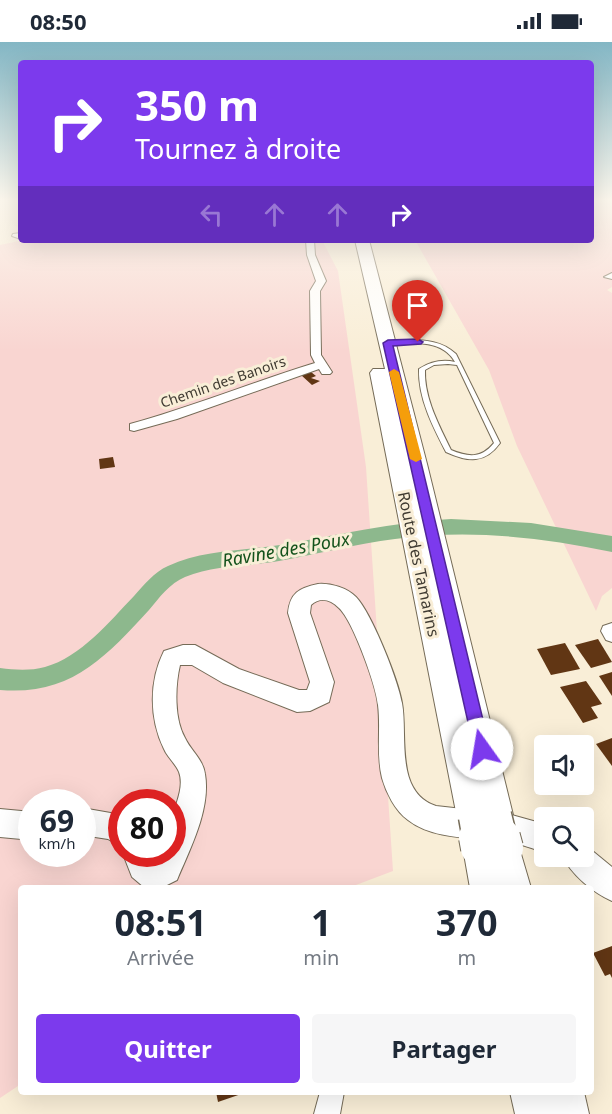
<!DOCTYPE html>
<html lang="fr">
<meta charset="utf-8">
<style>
body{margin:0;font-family:"Noto Sans",sans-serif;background:#f6f6f7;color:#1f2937;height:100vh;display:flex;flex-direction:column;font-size:22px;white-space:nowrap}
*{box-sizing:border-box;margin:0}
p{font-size:20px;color:#747a83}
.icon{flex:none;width:33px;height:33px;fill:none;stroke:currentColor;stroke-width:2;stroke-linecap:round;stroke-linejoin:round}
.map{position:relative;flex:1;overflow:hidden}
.panel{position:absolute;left:18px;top:843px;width:576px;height:210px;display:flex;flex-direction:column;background:#fff;border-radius:6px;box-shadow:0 6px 24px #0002}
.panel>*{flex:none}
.banner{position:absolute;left:18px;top:18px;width:576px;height:183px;border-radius:6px;box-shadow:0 6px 24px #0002;background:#7c3aed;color:#fff;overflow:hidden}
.tools{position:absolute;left:534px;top:693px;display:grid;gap:12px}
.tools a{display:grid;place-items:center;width:60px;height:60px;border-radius:6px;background:#fff;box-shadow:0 6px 24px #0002;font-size:30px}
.speed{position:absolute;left:18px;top:747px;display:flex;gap:12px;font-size:30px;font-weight:700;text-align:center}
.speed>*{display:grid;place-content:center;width:78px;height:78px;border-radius:50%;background:#fff;box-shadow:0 6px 24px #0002;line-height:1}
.speed small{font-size:15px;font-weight:400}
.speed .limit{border:9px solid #d22;background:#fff;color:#111}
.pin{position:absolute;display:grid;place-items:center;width:51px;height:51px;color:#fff;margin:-62px -26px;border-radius:50% 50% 50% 0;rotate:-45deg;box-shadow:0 0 6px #0007}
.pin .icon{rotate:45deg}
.me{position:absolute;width:66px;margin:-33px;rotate:347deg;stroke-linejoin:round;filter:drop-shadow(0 0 4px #0008)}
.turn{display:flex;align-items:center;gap:21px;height:126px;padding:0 18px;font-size:27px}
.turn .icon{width:78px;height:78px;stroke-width:2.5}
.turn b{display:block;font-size:42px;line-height:51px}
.lanes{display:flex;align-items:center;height:57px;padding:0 18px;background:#0003;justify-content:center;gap:30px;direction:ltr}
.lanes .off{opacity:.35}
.eta{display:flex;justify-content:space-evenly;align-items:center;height:102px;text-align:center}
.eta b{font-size:36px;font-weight:700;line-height:42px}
.button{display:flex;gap:12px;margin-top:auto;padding:12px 18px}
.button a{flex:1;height:69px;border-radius:6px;background:#7c3aed;color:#fff;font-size:24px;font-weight:700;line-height:69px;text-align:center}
.button a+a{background:#f6f6f7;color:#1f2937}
.status{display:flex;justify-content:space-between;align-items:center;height:42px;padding:0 30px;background:#fff;direction:ltr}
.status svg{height:16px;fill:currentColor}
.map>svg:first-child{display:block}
.green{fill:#f9d5d1;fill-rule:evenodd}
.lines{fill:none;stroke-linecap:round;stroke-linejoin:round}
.river{fill:#8db88d;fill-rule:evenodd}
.building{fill:#613614}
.service-casing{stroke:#756b57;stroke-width:2}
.minor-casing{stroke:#756b57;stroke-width:2}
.secondary-casing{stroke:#756b57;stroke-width:2}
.trunk-casing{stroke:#756b57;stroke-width:2}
.service{fill:#fff;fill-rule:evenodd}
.minor{fill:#fff;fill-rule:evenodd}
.secondary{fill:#fff;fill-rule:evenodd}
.trunk{fill:#fff;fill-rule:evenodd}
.trunk-bridge-far1-casing{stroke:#756b57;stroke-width:31;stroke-linecap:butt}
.trunk-bridge-casing{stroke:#756b57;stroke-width:38;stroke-linecap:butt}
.trunk-bridge-far1{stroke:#fff;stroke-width:28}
.trunk-bridge{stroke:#fff;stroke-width:36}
.route{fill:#7c3aed;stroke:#51269a;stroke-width:1.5}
.slow{fill:#f59e0b}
.labels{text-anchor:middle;stroke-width:6;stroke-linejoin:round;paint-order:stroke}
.far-street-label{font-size:14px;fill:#3f3a31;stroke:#f9eed7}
.street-label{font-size:16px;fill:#3f3a31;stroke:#f9eed7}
.water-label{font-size:18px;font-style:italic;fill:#13521b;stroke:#f9eed7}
</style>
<div class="status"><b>08:50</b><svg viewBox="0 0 49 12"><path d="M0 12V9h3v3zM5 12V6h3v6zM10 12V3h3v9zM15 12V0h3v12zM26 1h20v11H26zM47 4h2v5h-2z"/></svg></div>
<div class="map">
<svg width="612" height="1072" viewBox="0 0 612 1072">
<rect width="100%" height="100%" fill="#f9eed7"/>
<g class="green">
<path d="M591,159H612V245L607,248L612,251V546L602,554L596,569L517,404L489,328L415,198H591Z"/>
<path d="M24,198H322L338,229L366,425L393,829L348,846H21V1042L0,1056V203ZM32,760H82V812H32ZM122,760H172V812H122Z"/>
</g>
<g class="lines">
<path class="river" d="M451,477L531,481L612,494V510C540,495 469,487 395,497C356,502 318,512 279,519C249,524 214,523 185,535C170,541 159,556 149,568C105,616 70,654 0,648V626C15,628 30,629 45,625C81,615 109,580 134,554C144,543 154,530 168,524C202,508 243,509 280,503C337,493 393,480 451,477Z"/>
</g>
<g class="building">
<path d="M311,330L316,334L311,336L320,339L312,343L301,333Z"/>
<path d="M113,415L115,425L100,427L99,417Z"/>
<path d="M598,597L612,620L591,626L575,603Z"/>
<path d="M565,601L580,627L551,633L537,607Z"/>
<path d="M612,630V654L599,634Z"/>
<path d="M586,639L602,662L591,665L598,676L583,681L560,645Z"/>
<path d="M612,696V724L596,702Z"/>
<path d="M612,904V936L610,932L605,934L593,911Z"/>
<path d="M216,1050H247L218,1060Z"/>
</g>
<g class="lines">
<g class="service-casing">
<path id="service" d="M408,298C426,298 442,299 456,312L500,401C485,422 468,420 446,410C433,385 418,356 419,327C430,320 442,317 455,320C442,296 411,301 388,303L385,301L388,299ZM448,322L457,323L494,401C481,417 468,415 451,408C439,383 424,356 425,328L434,323Z"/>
</g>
<g class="minor-casing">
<g id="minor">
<path d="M21,191V197L12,194L13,192Z"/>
<path d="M306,198H314L315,213L326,239L320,249L321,313L332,330L330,332H322L319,327L177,377L134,389L130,388V382C192,365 253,340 315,321L311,313L310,249L316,239L307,213Z"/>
<path d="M612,231V237L604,235Z"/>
<path d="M612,581V600L606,598L601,589L603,584Z"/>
<path d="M320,1050H344L340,1072H314Z"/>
</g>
</g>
<g class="secondary-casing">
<g id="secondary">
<path d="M318,542C331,541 347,546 356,555C372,572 398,638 402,661C408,693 394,750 436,764L508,772L544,782V810C533,807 522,802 509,800C477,795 435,799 408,778C395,769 386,750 382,736C376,712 381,687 378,663C376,643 353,579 339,566C330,557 320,555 311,563L310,571L334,640L329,660L310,669L297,670L223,641L192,623H180C175,644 174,677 185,696C191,709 203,717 205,732C211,767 190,807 177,838L161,846H145L132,835L123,812H151L156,818L159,812H172C172,801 172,790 172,779C174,764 185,746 179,730C176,722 167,715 164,707C149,676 149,639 164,609L183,603H195L239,627L299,648H307L310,640L288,571C290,551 299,546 318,542Z"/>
<path d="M82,766L122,773V805L108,797L82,793Z"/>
<path d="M0,767L32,770V798L0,795Z"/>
<path d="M584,802L612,825V859C594,851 570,832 563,814H584Z"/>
</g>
</g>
<g class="trunk-casing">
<g id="trunk">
<path d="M355,198H369L427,422L513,773L508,784L497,788L485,783L484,786L473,790L462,786L457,775L370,331L373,327H385Z"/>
<path d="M479,790L490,795L492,799L494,795L505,790L516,795L531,846H470L463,806L468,795Z"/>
<path d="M510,1050H584L589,1072H515Z"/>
</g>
</g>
<use href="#service" class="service"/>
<use href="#minor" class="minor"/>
<use href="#secondary" class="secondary"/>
<use href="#trunk" class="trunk"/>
<g class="trunk-bridge-far1-casing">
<g id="trunk-bridge-far1">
<path d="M497,773L503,797"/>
<path d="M473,775L477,797"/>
</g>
</g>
<g class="trunk-bridge-casing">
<g id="trunk-bridge">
<path d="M477,795L479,806"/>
<path d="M502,795L505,806"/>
</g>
</g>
<use href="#trunk-bridge-far1" class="trunk-bridge-far1"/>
<use href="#trunk-bridge" class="trunk-bridge"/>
</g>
<linearGradient id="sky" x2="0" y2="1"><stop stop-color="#83b6c4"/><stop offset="0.51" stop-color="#fcf7ed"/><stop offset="1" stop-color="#fcf7ed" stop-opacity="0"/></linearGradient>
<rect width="612" height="309" fill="url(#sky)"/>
<path class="route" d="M418,297L423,300L421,302L393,304L490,707L488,712L482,714L476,712L474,707L383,301L388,298Z"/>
<path class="slow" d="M394,327L399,330L422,417L416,420L410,417L389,330Z"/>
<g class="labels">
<g class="far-street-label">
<text transform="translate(223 340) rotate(-19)" y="5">Chemin des Banoirs</text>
</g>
<g class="street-label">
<text transform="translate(419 522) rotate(78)" y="6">Route des Tamarins</text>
</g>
<g class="water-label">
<text transform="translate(286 508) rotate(-10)" y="6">Ravine des Poux</text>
</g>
</g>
</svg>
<div class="tools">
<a><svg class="icon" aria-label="sound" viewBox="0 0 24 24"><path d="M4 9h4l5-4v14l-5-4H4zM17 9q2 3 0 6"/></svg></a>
<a><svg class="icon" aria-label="search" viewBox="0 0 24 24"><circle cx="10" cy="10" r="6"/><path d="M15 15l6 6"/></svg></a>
</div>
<div class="speed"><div>69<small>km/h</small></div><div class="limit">80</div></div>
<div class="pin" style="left:418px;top:300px;background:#d93025"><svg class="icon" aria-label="arrive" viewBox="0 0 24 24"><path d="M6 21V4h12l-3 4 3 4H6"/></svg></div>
<svg class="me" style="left:482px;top:707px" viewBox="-20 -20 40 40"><circle r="19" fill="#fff"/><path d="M0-13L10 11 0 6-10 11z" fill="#7c3aed"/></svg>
<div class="banner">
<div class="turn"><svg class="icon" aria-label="right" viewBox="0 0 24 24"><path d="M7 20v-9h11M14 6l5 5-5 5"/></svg><div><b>350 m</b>Tournez à droite</div></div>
<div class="lanes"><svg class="icon off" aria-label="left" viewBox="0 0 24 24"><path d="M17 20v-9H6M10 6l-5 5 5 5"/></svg><svg class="icon off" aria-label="ahead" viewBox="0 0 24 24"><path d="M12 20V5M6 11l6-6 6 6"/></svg><svg class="icon off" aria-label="ahead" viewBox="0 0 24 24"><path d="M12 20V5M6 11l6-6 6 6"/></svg><svg class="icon" aria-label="right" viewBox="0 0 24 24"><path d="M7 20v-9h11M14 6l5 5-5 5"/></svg></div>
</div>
<section class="panel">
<div class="eta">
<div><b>08:51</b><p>Arrivée</p></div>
<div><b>1</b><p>min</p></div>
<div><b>370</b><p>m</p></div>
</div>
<div class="button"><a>Quitter</a><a>Partager</a></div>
</section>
</div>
